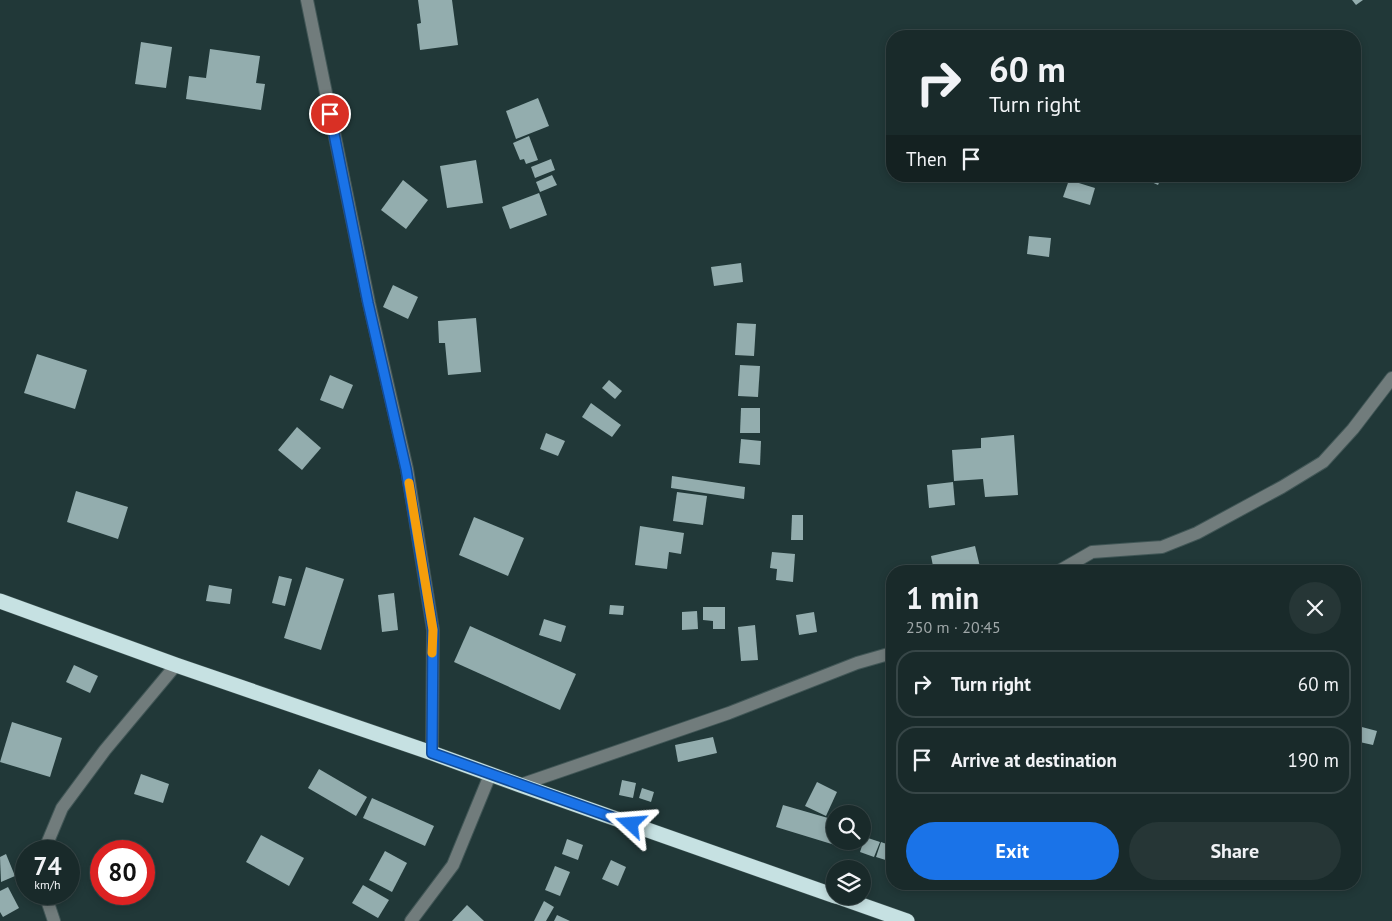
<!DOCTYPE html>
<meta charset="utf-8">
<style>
body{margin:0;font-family:"PT Sans",sans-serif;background:#263636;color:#f1f3f6;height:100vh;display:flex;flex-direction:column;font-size:19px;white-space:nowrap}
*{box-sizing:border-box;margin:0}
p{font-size:16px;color:#9fa7a8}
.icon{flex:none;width:28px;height:28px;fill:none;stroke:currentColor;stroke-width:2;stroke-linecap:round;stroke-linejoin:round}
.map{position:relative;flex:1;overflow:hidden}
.panel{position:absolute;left:886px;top:565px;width:475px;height:325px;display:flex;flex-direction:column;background:#192a2a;border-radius:20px;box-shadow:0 2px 8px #0003,0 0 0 1px #374647}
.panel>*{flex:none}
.hud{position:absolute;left:886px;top:30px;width:475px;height:152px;border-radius:20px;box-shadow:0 2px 8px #0003,0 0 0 1px #374647;background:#192a2a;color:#f1f3f6;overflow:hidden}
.fabs{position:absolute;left:826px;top:805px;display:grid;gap:10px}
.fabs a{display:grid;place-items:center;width:45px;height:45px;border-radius:50%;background:#192a2a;box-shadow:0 2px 8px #0003,0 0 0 1px #374647;font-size:25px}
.speed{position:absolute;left:15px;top:840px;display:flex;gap:10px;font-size:25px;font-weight:700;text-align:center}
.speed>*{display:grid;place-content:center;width:65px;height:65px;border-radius:50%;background:#192a2a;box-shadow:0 2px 8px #0003,0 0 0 1px #374647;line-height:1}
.speed small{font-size:12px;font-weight:400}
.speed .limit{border:8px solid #d22;background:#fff;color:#111}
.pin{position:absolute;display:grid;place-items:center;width:42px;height:42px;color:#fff;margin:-21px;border:2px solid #fff;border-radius:50%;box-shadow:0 1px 5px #0007}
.me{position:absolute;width:55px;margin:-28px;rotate:289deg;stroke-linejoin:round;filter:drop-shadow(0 0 4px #0008)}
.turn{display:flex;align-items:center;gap:18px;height:105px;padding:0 20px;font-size:22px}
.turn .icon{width:65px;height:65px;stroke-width:2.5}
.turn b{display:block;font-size:35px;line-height:42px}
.then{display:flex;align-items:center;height:48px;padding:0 20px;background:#0003;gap:10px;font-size:19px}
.round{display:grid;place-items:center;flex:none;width:52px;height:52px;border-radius:26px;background:#263636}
.overview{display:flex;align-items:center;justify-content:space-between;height:85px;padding:0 20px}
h1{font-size:30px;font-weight:600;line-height:38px}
.action{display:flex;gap:10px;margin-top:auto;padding:10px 20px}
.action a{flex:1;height:58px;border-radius:30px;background:#1a73e8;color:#fff;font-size:20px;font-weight:600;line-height:58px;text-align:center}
.action a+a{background:#263636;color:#f1f3f6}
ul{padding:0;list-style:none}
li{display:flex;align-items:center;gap:15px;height:68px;margin:0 10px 8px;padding:0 10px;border:2px solid #374647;border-radius:20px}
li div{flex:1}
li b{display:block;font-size:19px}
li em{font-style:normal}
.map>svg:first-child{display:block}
.building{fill:#93adae}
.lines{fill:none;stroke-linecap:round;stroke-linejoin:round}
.minor-casing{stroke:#415656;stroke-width:14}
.highway-casing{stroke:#415656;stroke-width:16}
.minor{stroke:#717c7c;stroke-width:12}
.highway{stroke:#c6e1e2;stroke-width:15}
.route-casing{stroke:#114b97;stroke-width:12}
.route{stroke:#1a73e8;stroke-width:9}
.slow{stroke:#f59e0b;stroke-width:9}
</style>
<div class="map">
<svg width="1392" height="921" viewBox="0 0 1392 921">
<rect width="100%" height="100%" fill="#213838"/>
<g class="building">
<path d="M418,0H452L458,45L420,50L417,24L421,23Z"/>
<path d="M1352,0H1363L1356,5Z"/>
<path d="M141,42L172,47L166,88L135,84Z"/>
<path d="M210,49L260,56L256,83L265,84L261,110L186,99L189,76L206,78Z"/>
<path d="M538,98L549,126L516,139L506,111Z"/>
<path d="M529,136L538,160L526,164L524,159L520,160L513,143Z"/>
<path d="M551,159L555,170L535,178L531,167Z"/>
<path d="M476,160L483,203L447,208L440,166Z"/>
<path d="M552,175L557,185L540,192L536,182Z"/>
<path d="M1149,176H1162L1158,185L1147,180Z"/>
<path d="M403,180L428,200L406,229L381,210Z"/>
<path d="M1069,180L1095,188L1090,205L1063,197Z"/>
<path d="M539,193L547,215L510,229L502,207Z"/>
<path d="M1029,236L1051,238L1049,257L1027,254Z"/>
<path d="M741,263L743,282L714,286L711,267Z"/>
<path d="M393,285L418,297L408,319L383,307Z"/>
<path d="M476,318L481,372L448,375L445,343H439L438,321Z"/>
<path d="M737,323L756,324L754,356L735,355Z"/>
<path d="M37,354L87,370L75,409L24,393Z"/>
<path d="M740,365L760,366L758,397L738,396Z"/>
<path d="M330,375L353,385L343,409L320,400Z"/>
<path d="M609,380L622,391L615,399L602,388Z"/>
<path d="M591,403L621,425L612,437L582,417Z"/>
<path d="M741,408H760V433H740Z"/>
<path d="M297,427L321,448L302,470L278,450Z"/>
<path d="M546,433L565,441L558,456L540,449Z"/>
<path d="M1014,435L1018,495L985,497L983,479L954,481L952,450L981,448V438Z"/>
<path d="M741,439L761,441L760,465L739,463Z"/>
<path d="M672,476L745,487L744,499L671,488Z"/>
<path d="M953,482L955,505L929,508L927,485Z"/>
<path d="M76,491L128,507L118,539L67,522Z"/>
<path d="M677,492L707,496L703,525L673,521Z"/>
<path d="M792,515H803V540H791Z"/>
<path d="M474,517L524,538L508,576L459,555Z"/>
<path d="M640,526L684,533L681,554L669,552L667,569L635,565Z"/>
<path d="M975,546L981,571H934L931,556Z"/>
<path d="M772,552L795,554L793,582L776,580L777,569L770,568Z"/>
<path d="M306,567L344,579L321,650L284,638Z"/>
<path d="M279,576L292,579L285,606L272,603Z"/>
<path d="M209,585L232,589L230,604L206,601Z"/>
<path d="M394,593L398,630L382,632L378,595Z"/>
<path d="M610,605L624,606L623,615L609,614Z"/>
<path d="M703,607H725V629H713V621L703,620Z"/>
<path d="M697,611L698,629L682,630V612Z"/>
<path d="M814,612L817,632L799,635L796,615Z"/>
<path d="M544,619L566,626L561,642L539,635Z"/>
<path d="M755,625L758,660L741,661L738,627Z"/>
<path d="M470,626L576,674L560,710L454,662Z"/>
<path d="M74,665L98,676L90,693L66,682Z"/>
<path d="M892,718V732L887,729Z"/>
<path d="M12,722L62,738L50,777L0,762Z"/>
<path d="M1358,726L1377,731L1373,745L1355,741Z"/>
<path d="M713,737L717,753L678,762L675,745Z"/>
<path d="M319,769L367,797L356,816L308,788Z"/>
<path d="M141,774L169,784L163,803L134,794Z"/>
<path d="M622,780L636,783L633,798L619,795Z"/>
<path d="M817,782L837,792L826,816L805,806Z"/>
<path d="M642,788L654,792L651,802L639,798Z"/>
<path d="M372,798L434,826L425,846L363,818Z"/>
<path d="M783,805L835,820V841H851L848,849L776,827Z"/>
<path d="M261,835L304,858L289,886L246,862Z"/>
<path d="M865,837L880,842L874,857L860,852Z"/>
<path d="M567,839L583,845L578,860L562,854Z"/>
<path d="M881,842L892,846V862L876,857Z"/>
<path d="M385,851L407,863L392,892L369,880Z"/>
<path d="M6,854L15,876L1,882L0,857Z"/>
<path d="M611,860L626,867L618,886L602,879Z"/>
<path d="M555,866L570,872L560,896L545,890Z"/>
<path d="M363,885L389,900L378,918L352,903Z"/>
<path d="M8,887L19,908L3,917L0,912V891Z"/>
<path d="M544,901L554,907L546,921H534Z"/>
<path d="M467,905L484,921H452Z"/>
<path d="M557,915L570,921H554Z"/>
</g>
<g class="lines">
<g class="minor-casing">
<g id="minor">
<path d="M307,0L369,303L407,469L433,630L432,753"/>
<path d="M1059,571L1092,552L1162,547L1197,533L1282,487L1323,462L1353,429L1392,378"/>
<path d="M520,785L729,713L857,663L892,653"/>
<path d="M44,851L62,808L105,750L176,665"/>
<path d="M47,894L48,903L54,921"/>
<path d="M411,921L453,865L490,775"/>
</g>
</g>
<g class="highway-casing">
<g id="highway">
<path d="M0,601L176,665L432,753L520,785L835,896"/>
<path d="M836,896L907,921"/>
</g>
</g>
<use href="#minor" class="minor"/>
<use href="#highway" class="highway"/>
</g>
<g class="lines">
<g class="route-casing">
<path id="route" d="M330,114L368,303L406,469L433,630L432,753L631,824"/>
</g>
<use href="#route" class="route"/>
<path class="slow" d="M409,483L433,630L432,653"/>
</g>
</svg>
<div class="fabs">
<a><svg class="icon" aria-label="search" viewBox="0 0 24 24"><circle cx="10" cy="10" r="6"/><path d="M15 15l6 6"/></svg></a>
<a><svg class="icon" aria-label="layers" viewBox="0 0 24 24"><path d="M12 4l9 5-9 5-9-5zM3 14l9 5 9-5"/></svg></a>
</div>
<div class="speed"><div>74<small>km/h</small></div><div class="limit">80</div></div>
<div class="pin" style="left:330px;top:114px;background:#d93025"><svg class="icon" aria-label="arrive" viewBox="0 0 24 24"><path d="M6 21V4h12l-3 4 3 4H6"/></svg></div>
<svg class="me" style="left:631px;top:824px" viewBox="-20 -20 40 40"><path d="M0-17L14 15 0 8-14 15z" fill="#1a73e8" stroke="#fff" stroke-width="4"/></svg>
<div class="hud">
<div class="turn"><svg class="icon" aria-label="right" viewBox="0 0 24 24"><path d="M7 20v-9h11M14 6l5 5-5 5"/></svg><div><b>60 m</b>Turn right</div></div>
<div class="then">Then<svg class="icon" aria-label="arrive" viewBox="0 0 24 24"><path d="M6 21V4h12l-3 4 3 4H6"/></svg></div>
</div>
<section class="panel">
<div class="overview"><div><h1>1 min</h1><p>250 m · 20:45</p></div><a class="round"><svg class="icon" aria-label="close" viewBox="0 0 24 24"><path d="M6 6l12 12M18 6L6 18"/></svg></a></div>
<ul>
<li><svg class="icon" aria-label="right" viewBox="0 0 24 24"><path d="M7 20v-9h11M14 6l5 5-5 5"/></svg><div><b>Turn right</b></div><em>60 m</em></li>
<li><svg class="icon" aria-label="arrive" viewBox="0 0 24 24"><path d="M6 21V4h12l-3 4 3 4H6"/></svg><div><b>Arrive at destination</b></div><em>190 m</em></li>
</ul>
<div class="action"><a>Exit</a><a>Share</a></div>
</section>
</div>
